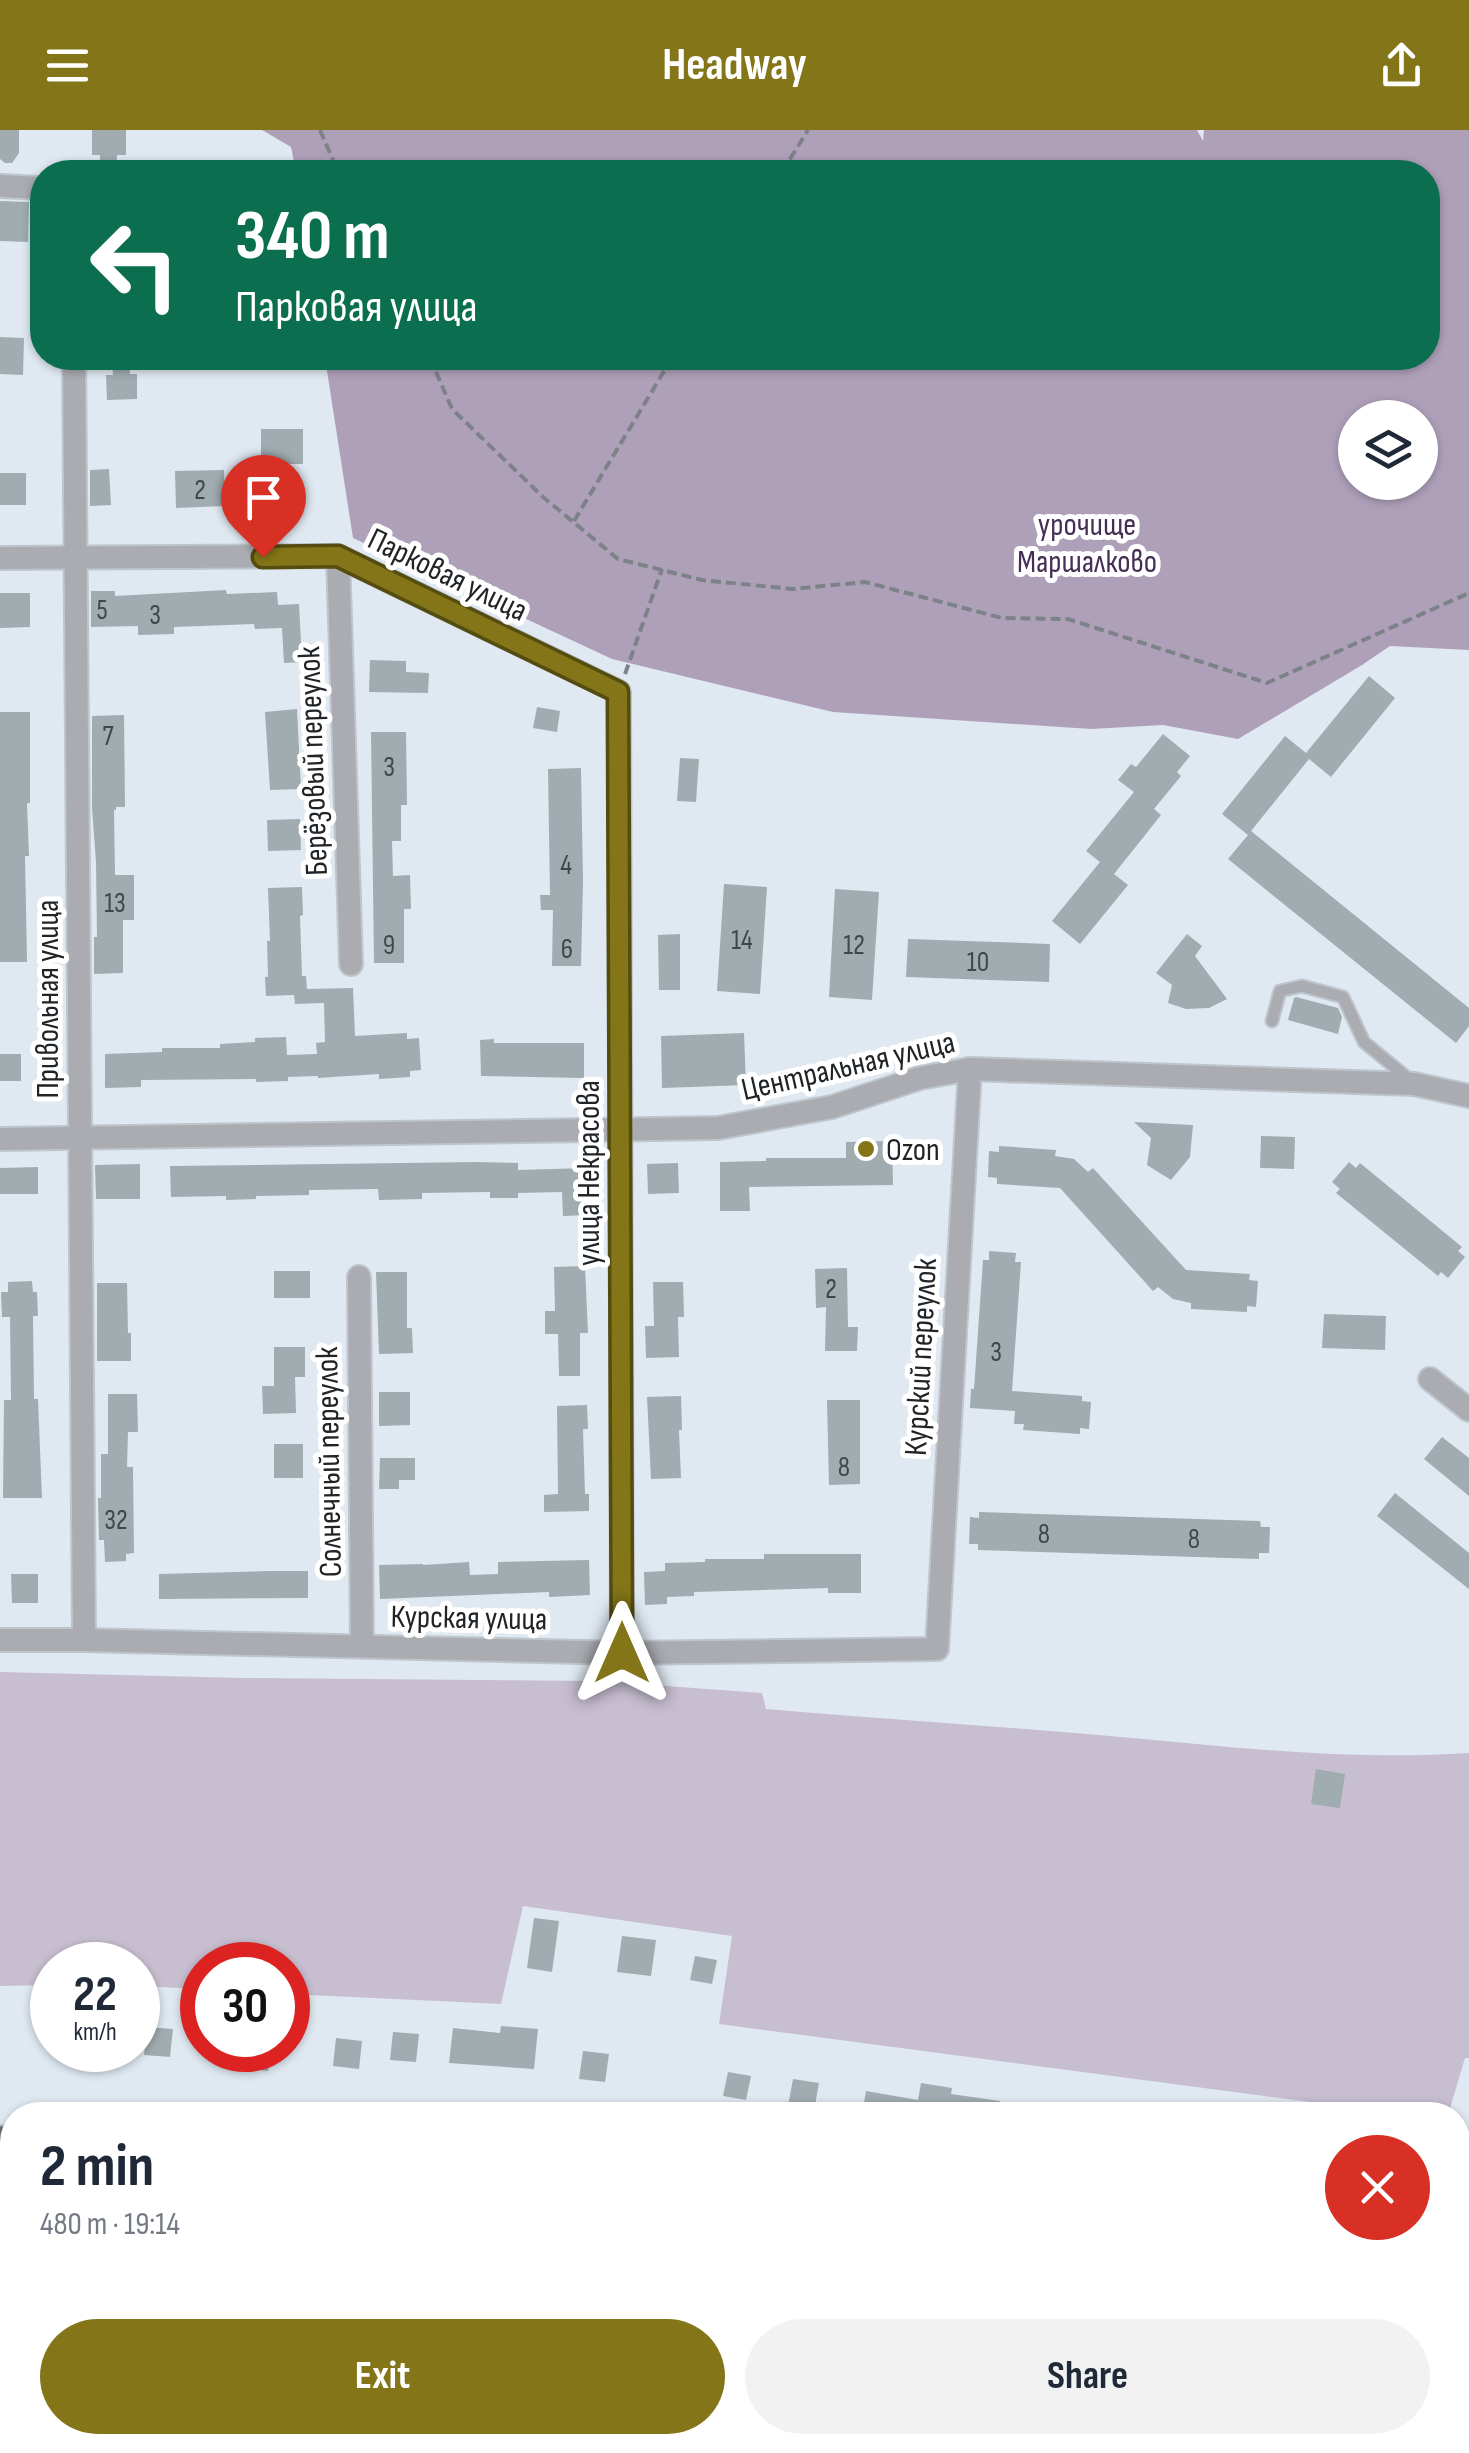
<!DOCTYPE html>
<meta charset="utf-8">
<style>
body{margin:0;font-family:"Sofia Sans Condensed",sans-serif;background:#f2f2f3;color:#1f2937;height:100vh;display:flex;flex-direction:column;font-size:38px;white-space:nowrap}
*{box-sizing:border-box;margin:0}
p{font-size:32px;color:#747a83}
.icon{flex:none;width:55px;height:55px;fill:none;stroke:currentColor;stroke-width:2;stroke-linecap:round;stroke-linejoin:round}
.map{position:relative;flex:1;overflow:hidden}
.sheet{position:absolute;left:0px;top:1972px;width:1470px;height:352px;display:flex;flex-direction:column;background:#fff;border-radius:40px 40px 0 0;box-shadow:0 2px 8px #0004}
.sheet>*{flex:none}
.top-card{position:absolute;left:30px;top:30px;width:1410px;height:210px;border-radius:40px;box-shadow:0 2px 8px #0004;background:#0b6e4f;color:#fff;overflow:hidden}
.fabs{position:absolute;left:1338px;top:270px;display:grid;gap:20px}
.fabs a{display:grid;place-items:center;width:100px;height:100px;border-radius:50%;background:#fff;box-shadow:0 2px 8px #0004;font-size:50px}
.speed{position:absolute;left:30px;top:1812px;display:flex;gap:20px;font-size:50px;font-weight:700;text-align:center}
.speed>*{display:grid;place-content:center;width:130px;height:130px;border-radius:50%;background:#fff;box-shadow:0 2px 8px #0004;line-height:1}
.speed small{font-size:25px;font-weight:400}
.speed .limit{border:15px solid #d22;background:#fff;color:#111}
.pin{position:absolute;display:grid;place-items:center;width:85px;height:85px;color:#fff;margin:-102px -42px;border-radius:50% 50% 50% 0;rotate:-45deg;box-shadow:0 0 10px #0007}
.pin .icon{rotate:45deg}
.me{position:absolute;width:110px;margin:-55px;rotate:0deg;stroke-linejoin:round;filter:drop-shadow(0 0 8px #0008)}
.turn{display:flex;align-items:center;gap:35px;height:210px;padding:0 40px;font-size:45px}
.turn .icon{width:130px;height:130px;stroke-width:2.5}
.turn b{display:block;font-size:70px;line-height:85px}
.round{display:grid;place-items:center;flex:none;width:105px;height:105px;border-radius:52px;background:#f2f2f3}
.summary{display:flex;align-items:center;justify-content:space-between;height:170px;padding:0 40px}
h1{font-size:60px;font-weight:700;line-height:75px}
.button{display:flex;gap:20px;margin-top:auto;padding:20px 40px}
.button a{flex:1;height:115px;border-radius:60px;background:#837518;color:#fff;font-size:40px;font-weight:700;line-height:115px;text-align:center}
.button a+a{background:#f2f2f3;color:#1f2937}
header{display:flex;justify-content:space-between;align-items:center;height:130px;padding:0 40px;background:#837518;color:#fff;font-size:45px;font-weight:700}
.map>svg:first-child{display:block}
.green{fill:#c7bed0}
.forest{fill:#afa0ba;fill-rule:evenodd}
.building{fill:#a0acb0}
.lines{fill:none;stroke-linecap:round;stroke-linejoin:round}
.service-casing{stroke:#bec6cd;stroke-width:15}
.minor-casing{stroke:#bec6cd;stroke-width:26}
.trunk-casing{stroke:#bec6cd;stroke-width:39}
.path{stroke:#7d8288;stroke-width:4;stroke-dasharray:10 5;stroke-linecap:butt}
.service{stroke:#abacb1;stroke-width:11}
.minor{stroke:#abacb1;stroke-width:22}
.trunk{stroke:#70717a;stroke-width:35}
.route-casing{stroke:#554c10;stroke-width:25}
.route{stroke:#837518;stroke-width:18}
.poi-dot{fill:#837518;stroke:#fff;stroke-width:4}
.labels{text-anchor:middle;stroke-width:10;stroke-linejoin:round;paint-order:stroke}
.number-label{font-size:28px;fill:#414649}
.park-label{font-size:32px;fill:#462f56;stroke:#fff}
.street-label{font-size:32px;fill:#212427;stroke:#fff}
.poi-label{font-size:32px;fill:#212427;stroke:#fff;text-anchor:start}
</style>
<header><svg class="icon" aria-label="menu" viewBox="0 0 24 24"><path d="M4 6h16M4 12h16M4 18h16"/></svg>Headway<svg class="icon" aria-label="share" viewBox="0 0 24 24"><path d="M12 15V3M7 8l5-5 5 5M5 13v7h14v-7"/></svg></header>
<div class="map">
<svg width="1469" height="2323" viewBox="0 0 1469 2323">
<rect width="100%" height="100%" fill="#e0e9f2"/>
<g class="green">
<path d="M0,1542L243,1548L598,1551L762,1563L766,1579C881,1589 996,1596 1110,1606C1230,1617 1349,1631 1469,1623V1928H1465L1448,1985H1409L719,1894L732,1806L523,1776L501,1874L288,1864V1835H202V1859L138,1856V1835H52V1855L0,1856Z"/>
<path d="M0,2145L12,2146V2312H1071L1140,2323H0Z"/>
</g>
<path class="forest" d="M262,0H1197L1203,11L1204,0H1469V520L1390,516L1362,535L1238,609L1163,595L1091,599L833,582L612,529L353,408L325,228H1428V42H296L291,17ZM1355,288H1420V352H1355Z"/>
<g class="building">
<path d="M0,0H19V23L12,33H5L0,29Z"/>
<path d="M92,0H126V25H117V36H100V25H92Z"/>
<path d="M0,71L29,72L28,112L0,111Z"/>
<path d="M0,207L24,208L23,245L0,244Z"/>
<path d="M112,231H130V244H137V269L107,270L106,245H113Z"/>
<rect x="261" y="299" width="42" height="35"/>
<path d="M109,339L111,375L90,376V340Z"/>
<path d="M224,340L225,376L176,378L175,341Z"/>
<rect x="0" y="343" width="26" height="32"/>
<path d="M226,460L227,464L277,462L278,475L299,474L302,532L284,533L282,498L255,499L254,494L174,497V504L138,505V496L91,497V461H115V466Z"/>
<path d="M0,463H30V497L0,498Z"/>
<path d="M370,530L406,531V542L429,543L428,563L369,562Z"/>
<path d="M1369,546L1395,568L1331,647L1309,629L1251,701L1469,878V896L1456,913L1228,729L1248,705L1222,684L1285,606L1306,623Z"/>
<path d="M537,577L560,581L557,602L533,598Z"/>
<path d="M297,579L301,659L270,660L265,582Z"/>
<path d="M0,582H30V673H27L29,726H25L27,832H0Z"/>
<path d="M124,585L125,677H116V680H114L115,745H134V790H123V843L94,844V807H97L96,732L92,678V586Z"/>
<path d="M371,602H406L407,675H401V711H392L393,746L410,745L411,779H404V833H374Z"/>
<path d="M1163,604L1190,626L1177,642L1181,646L1154,679L1161,685L1114,744L1128,755L1080,814L1052,791L1100,732L1086,721L1134,662L1118,650L1131,634L1136,637Z"/>
<path d="M680,628L699,629L696,672L677,671Z"/>
<path d="M581,638L583,752L581,836H552L553,780H541L540,765H550L548,639Z"/>
<path d="M300,689L301,720L268,721L267,690Z"/>
<path d="M724,754L767,757L760,864L717,861Z"/>
<path d="M302,757L303,785L300,786L302,846H306L307,859L353,858L355,906L407,903V909L419,908L421,940L410,941V947L379,949V944L318,948V946L288,947V951L256,952V949L141,950V957L105,958V924L162,922V918H220V914L255,912V908L286,907L287,925L317,924L316,913L325,912L324,873L295,874L294,865L266,866L265,847H268L267,811H270L268,758Z"/>
<path d="M835,759L879,762L872,870L829,867Z"/>
<path d="M680,804V860H659L658,805Z"/>
<path d="M1187,804L1202,816L1195,826L1227,869L1209,878L1186,879L1168,873L1172,855L1156,843Z"/>
<path d="M908,809L1050,814L1049,852L906,847Z"/>
<path d="M1296,867L1338,878L1342,887L1338,904L1288,890L1294,868Z"/>
<path d="M744,903L746,955L662,958L661,906Z"/>
<path d="M494,909V913H584V948L481,946L480,910Z"/>
<rect x="0" y="924" width="21" height="27"/>
<path d="M1134,992L1193,995L1190,1027L1171,1050L1147,1035L1151,1008Z"/>
<path d="M1261,1006L1295,1007L1294,1039L1260,1038Z"/>
<path d="M892,1011L893,1055L749,1057L750,1081H720V1032L766,1031V1028H846V1012Z"/>
<path d="M999,1016L1056,1020L1055,1026L1074,1029L1088,1042L1093,1038L1186,1140L1250,1144L1249,1150L1258,1151L1256,1177L1247,1176V1182L1191,1179V1173L1173,1169L1158,1157L1153,1161L1060,1058L997,1054V1048L988,1047L989,1021L999,1022Z"/>
<path d="M478,1032L518,1033V1040L586,1038L587,1085L563,1086L562,1062L518,1063V1068H490V1062L422,1063V1069L379,1070L378,1059L309,1060V1065L256,1066V1069L226,1070V1066L171,1067L170,1036Z"/>
<path d="M1349,1032L1356,1038L1360,1033L1462,1117L1458,1121L1465,1127L1448,1148L1441,1142L1438,1146L1336,1063L1340,1059L1332,1052Z"/>
<path d="M678,1033L679,1063L648,1064L647,1034Z"/>
<path d="M140,1034V1069H96L95,1035Z"/>
<path d="M38,1037V1064H0V1038Z"/>
<path d="M989,1121L1016,1123L1015,1132H1021L1012,1261L1082,1266V1271L1091,1272L1089,1299L1080,1298V1304L1023,1300L1024,1294H1014L1015,1281L970,1278L971,1259H974L983,1130H989Z"/>
<path d="M585,1136L588,1203H580V1246H559L558,1204H545V1181H555L554,1137Z"/>
<path d="M847,1138L848,1197H858L857,1221H825L826,1177L816,1178L815,1139Z"/>
<rect x="274" y="1141" width="36" height="27"/>
<path d="M376,1142H407V1198H412L413,1223L379,1224Z"/>
<path d="M32,1151L33,1162H37L38,1186H33L34,1269H38L42,1368H3L4,1270H11L10,1187H2L1,1162H8V1152Z"/>
<path d="M653,1152H683L684,1187H678L679,1227L646,1228L645,1196H654Z"/>
<path d="M97,1153H127L128,1203H131V1231H97Z"/>
<path d="M1324,1184L1386,1186L1385,1220L1322,1218Z"/>
<path d="M274,1217H305V1247H295L296,1283L263,1284L262,1256H274Z"/>
<path d="M379,1262H410V1295L379,1296Z"/>
<path d="M108,1264H137L138,1302H128L127,1337H133L134,1423L126,1424V1431L105,1432L104,1410H99L98,1368H101V1324H108Z"/>
<path d="M681,1266L682,1300H679L681,1348L651,1349L647,1267Z"/>
<path d="M827,1270H860V1354L829,1355Z"/>
<path d="M587,1275L588,1299H583L585,1364H589V1381L544,1382V1365L558,1364L557,1276Z"/>
<path d="M1442,1307L1469,1328V1366L1424,1329Z"/>
<rect x="274" y="1314" width="29" height="34"/>
<path d="M380,1328H415V1350H399V1359H379Z"/>
<path d="M1395,1363L1469,1423V1459L1377,1386Z"/>
<path d="M979,1382L1260,1391L1261,1397H1270L1269,1423H1259V1429L978,1420V1414H969L970,1387L979,1388Z"/>
<path d="M764,1424H861V1463H828V1458L694,1462V1466L667,1467V1474L645,1475L644,1442L665,1441V1433L705,1432V1429H764Z"/>
<path d="M589,1430L590,1465L549,1467V1462L380,1469L379,1435L423,1434V1435L469,1432L470,1445L498,1444V1432Z"/>
<path d="M270,1441H308V1468L159,1469V1444Z"/>
<path d="M11,1444H38V1473H12Z"/>
<path d="M1316,1639L1345,1644L1340,1678L1311,1674Z"/>
<path d="M534,1788L559,1791L552,1842L527,1838Z"/>
<path d="M622,1806L656,1810L651,1846L617,1842Z"/>
<path d="M695,1826L717,1830L712,1854L690,1850Z"/>
<path d="M501,1896L538,1899L534,1939L449,1933L453,1898L500,1903Z"/>
<path d="M147,1897L173,1899L170,1927L144,1925Z"/>
<path d="M393,1902L419,1904L416,1932L390,1930Z"/>
<path d="M336,1908L362,1911L359,1939L333,1936Z"/>
<path d="M220,1920H270L268,1941L218,1935Z"/>
<path d="M583,1921L609,1924L605,1952L579,1949Z"/>
<path d="M728,1942L751,1946L746,1970L723,1966Z"/>
<path d="M793,1949L819,1953L814,1981L788,1976Z"/>
<path d="M921,1953L952,1958L951,1964L1000,1971L998,1985H862L866,1961L918,1970Z"/>
</g>
<g class="lines">
<g class="service-casing">
<path id="service" d="M1272,891L1280,861L1302,856L1343,867L1364,912L1410,950"/>
</g>
<g class="minor-casing">
<g id="minor">
<path d="M0,56L42,58"/>
<path d="M74,228L84,1510"/>
<path d="M338,426L351,834"/>
<path d="M0,428L338,426L619,562L622,1523"/>
<path d="M0,1009L718,998L832,977L920,948L970,939L1414,954L1469,966"/>
<path d="M359,1147L362,1516"/>
<path d="M1430,1249L1469,1280"/>
<path d="M0,1510H84L622,1523L937,1519L970,939"/>
<path d="M1283,2323L1286,2312"/>
</g>
</g>
<g class="trunk-casing">
<g id="trunk">
<path d="M0,2014L12,2013"/>
<path d="M1458,2142L1469,2143"/>
</g>
</g>
<g class="path">
<path d="M320,0L338,42"/>
<path d="M782,42L808,0"/>
<path d="M430,228L452,279L543,367L618,429L702,450L792,459L865,452L1002,488L1068,489L1267,553L1469,463"/>
<path d="M574,391L672,228"/>
<path d="M625,544L662,439"/>
</g>
<use href="#service" class="service"/>
<use href="#minor" class="minor"/>
<use href="#trunk" class="trunk"/>
</g>
<g class="lines">
<g class="route-casing">
<path id="route" d="M263,427L338,426L618,562L622,1523"/>
</g>
<use href="#route" class="route"/>
</g>
<circle class="poi-dot" cx="866" cy="1019" r="10"/>
<g class="labels">
<g class="number-label">
<text x="200" y="369">2</text>
<text x="102" y="489">5</text>
<text x="155" y="494">3</text>
<text x="108" y="615">7</text>
<text x="389" y="646">3</text>
<text x="566" y="744">4</text>
<text x="115" y="782">13</text>
<text x="742" y="819">14</text>
<text x="389" y="824">9</text>
<text x="854" y="824">12</text>
<text x="567" y="828">6</text>
<text x="978" y="841">10</text>
<text x="831" y="1168">2</text>
<text x="996" y="1231">3</text>
<text x="844" y="1346">8</text>
<text x="116" y="1399">32</text>
<text x="1044" y="1413">8</text>
<text x="1194" y="1418">8</text>
</g>
<g class="park-label">
<text x="1087" y="405">урочище<tspan x="1087" dy="37">Маршалково</tspan></text>
</g>
<g class="street-label">
<text transform="translate(448 444) rotate(26)" y="11">Парковая улица</text>
<text transform="translate(312 631) rotate(-92)" y="11">Берёзовый переулок</text>
<text transform="translate(47 869) rotate(-90)" y="11">Привольная улица</text>
<text transform="translate(848 935) rotate(-13)" y="11">Центральная улица</text>
<text transform="translate(588 1043) rotate(-90)" y="11">улица Некрасова</text>
<text transform="translate(920 1227) rotate(-87)" y="11">Курский переулок</text>
<text transform="translate(328 1332) rotate(-91)" y="11">Солнечный переулок</text>
<text transform="translate(469 1487) rotate(1)" y="11">Курская улица</text>
</g>
<g class="poi-label">
<text x="886" y="1030">Ozon</text>
</g>
</g>
</svg>
<div class="fabs">
<a><svg class="icon" aria-label="layers" viewBox="0 0 24 24"><path d="M12 4l9 5-9 5-9-5zM3 14l9 5 9-5"/></svg></a>
</div>
<div class="speed"><div>22<small>km/h</small></div><div class="limit">30</div></div>
<div class="pin" style="left:263px;top:427px;background:#d93025"><svg class="icon" aria-label="arrive" viewBox="0 0 24 24"><path d="M6 21V4h12l-3 4 3 4H6"/></svg></div>
<svg class="me" style="left:622px;top:1523px" viewBox="-20 -20 40 40"><path d="M0-17L14 15 0 8-14 15z" fill="#837518" stroke="#fff" stroke-width="4"/></svg>
<div class="top-card">
<div class="turn"><svg class="icon" aria-label="left" viewBox="0 0 24 24"><path d="M17 20v-9H6M10 6l-5 5 5 5"/></svg><div><b>340 m</b>Парковая улица</div></div>
</div>
<section class="sheet">
<div class="summary"><div><h1>2 min</h1><p>480 m · 19:14</p></div><a class="round" style="background:#d93025;color:#fff"><svg class="icon" aria-label="close" viewBox="0 0 24 24"><path d="M6 6l12 12M18 6L6 18"/></svg></a></div>
<div class="button"><a>Exit</a><a>Share</a></div>
</section>
</div>
